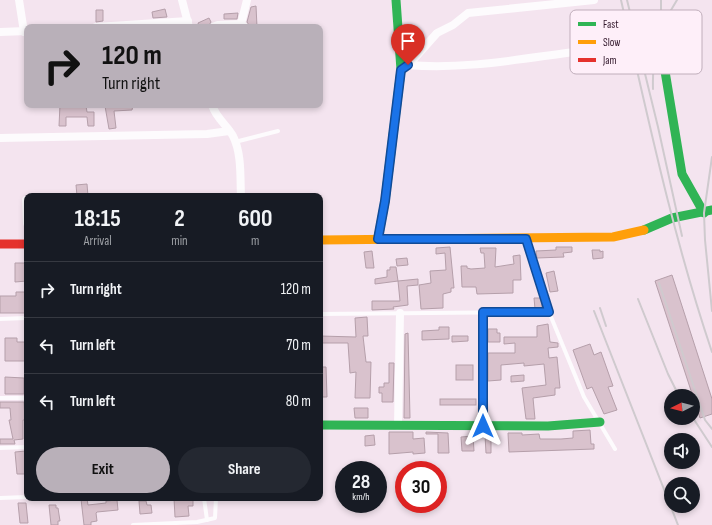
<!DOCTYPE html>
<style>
body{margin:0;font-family:"Sofia Sans Condensed",sans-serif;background:#242831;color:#f1f3f6;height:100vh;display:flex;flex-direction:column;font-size:15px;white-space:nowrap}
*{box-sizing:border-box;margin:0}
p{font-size:13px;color:#9ea1a6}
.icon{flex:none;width:22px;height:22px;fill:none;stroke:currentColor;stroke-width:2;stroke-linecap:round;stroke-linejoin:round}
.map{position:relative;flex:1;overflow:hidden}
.details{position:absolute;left:24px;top:193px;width:299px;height:308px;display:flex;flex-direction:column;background:#171b24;border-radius:8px;box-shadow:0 2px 6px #0003}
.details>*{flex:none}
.guide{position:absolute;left:24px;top:24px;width:299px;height:84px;border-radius:8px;box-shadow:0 2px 6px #0003;background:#b9b0b9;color:#111;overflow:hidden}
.needle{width:26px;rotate:264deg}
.tools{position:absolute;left:664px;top:389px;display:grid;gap:8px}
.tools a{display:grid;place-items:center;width:36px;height:36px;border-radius:50%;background:#171b24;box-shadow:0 2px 6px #0003;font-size:20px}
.speed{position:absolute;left:335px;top:461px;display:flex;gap:8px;font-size:20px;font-weight:700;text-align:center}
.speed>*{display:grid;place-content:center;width:52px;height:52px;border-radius:50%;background:#171b24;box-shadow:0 2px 6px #0003;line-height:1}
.speed small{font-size:10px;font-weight:400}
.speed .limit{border:6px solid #d22;background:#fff;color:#111}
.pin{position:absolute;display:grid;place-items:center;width:34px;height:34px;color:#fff;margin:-41px -17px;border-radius:50% 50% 50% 0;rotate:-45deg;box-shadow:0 0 4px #0007}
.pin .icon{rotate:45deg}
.me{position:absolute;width:44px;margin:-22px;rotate:0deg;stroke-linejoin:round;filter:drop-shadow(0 0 3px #0008)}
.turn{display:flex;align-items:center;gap:14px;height:84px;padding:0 12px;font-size:18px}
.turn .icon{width:52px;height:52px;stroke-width:2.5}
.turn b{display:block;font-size:28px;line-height:34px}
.eta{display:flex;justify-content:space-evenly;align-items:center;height:68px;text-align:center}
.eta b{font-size:24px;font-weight:700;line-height:28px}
.action{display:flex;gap:8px;margin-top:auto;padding:8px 12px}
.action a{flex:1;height:46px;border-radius:24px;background:#b9b0b9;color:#111;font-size:16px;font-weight:700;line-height:46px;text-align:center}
.action a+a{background:#242831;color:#f1f3f6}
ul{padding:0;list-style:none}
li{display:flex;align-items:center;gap:12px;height:56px;padding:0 12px;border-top:1px solid #363941}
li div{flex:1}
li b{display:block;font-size:15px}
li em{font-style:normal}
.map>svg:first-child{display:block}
.building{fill:#d9c2cd;stroke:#b59faa}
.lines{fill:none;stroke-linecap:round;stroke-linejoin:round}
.lane{stroke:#fdfbfd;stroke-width:4}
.street{stroke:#fdfbfd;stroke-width:8}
.fast{stroke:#30b455;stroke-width:9}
.slow{stroke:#ff9f0a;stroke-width:9}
.jam{stroke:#e5322d;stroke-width:9}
.rail{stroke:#cfcace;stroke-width:2}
.route-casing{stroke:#114b97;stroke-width:10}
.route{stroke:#1a73e8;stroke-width:7}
.key{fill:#feeff9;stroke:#c0aebb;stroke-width:1}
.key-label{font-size:11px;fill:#301529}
</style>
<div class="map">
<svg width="712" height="525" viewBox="0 0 712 525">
<rect width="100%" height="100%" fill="#f4e4ef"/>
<g class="building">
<path d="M256,6L257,27H250L247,22L251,7Z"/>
<path d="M165,9L167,17L153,18L152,12Z"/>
<path d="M96,10H103V21L96,22Z"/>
<path d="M238,13L237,19H224V14Z"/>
<path d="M209,18L211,22L208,27H199L198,23Z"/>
<path d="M60,105L86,106L87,112H94V126H88L87,117H66V126H59Z"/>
<path d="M133,105L132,110L114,111L116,128L109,129L105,106Z"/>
<path d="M87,184L88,196H77L76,185Z"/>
<path d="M450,247L454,288H451V292L443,294V308L421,309L419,285L431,283L430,271L446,270L445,253L436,254V248Z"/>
<path d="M556,247H572V252L563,253L564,257L537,258L536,251L556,250Z"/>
<path d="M480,248H496L495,267L514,264L513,256L520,255L521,280H513V293L477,294L476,287H462L461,266H467V268L471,269L485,268L484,253H481Z"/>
<path d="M592,250H600V252L603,251V258L593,259Z"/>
<path d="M372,251L374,268H366L364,252Z"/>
<path d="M407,258L408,265L397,266L396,259Z"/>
<path d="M15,263H27V281L15,282Z"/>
<path d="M390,267H396L398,281L375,284V279L387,277V270H390Z"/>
<path d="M554,271L558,291L550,292L546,273Z"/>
<path d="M672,275L712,399V414L700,418L655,281Z"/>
<path d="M418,279V285L407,286L408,305L393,307L394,309L372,310V301H400L398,281Z"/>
<path d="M16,292H25V307H27V313H0V296H16Z"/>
<path d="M534,298H541L542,309H535Z"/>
<path d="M367,317L368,336H363L366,362H371L370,398H355L356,372L350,373L348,343H320V336L356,337L355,318Z"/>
<path d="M548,324L550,342L558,343V347L548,348L549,358L557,357L560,388H555V395L533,398L535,419H526L522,388L546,385L544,364L524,366V363L501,365V380L488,381V353H515V343L504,344V337H537V326Z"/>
<path d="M439,327H449V339L422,340V331L439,330Z"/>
<path d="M488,329H497V333H500V342H488Z"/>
<path d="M408,333L410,418H404L405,334Z"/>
<path d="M452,336H468V341L452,342Z"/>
<path d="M5,338H17V342H27V361H5Z"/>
<path d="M590,344L594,355L601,352L613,386L608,387L617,410L604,414L592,387L587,389L573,350Z"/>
<path d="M389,363H394L393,402H382V393H379V387H384V383H389Z"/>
<rect x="456" y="365" width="17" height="15"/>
<path d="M320,367H326L327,397H320Z"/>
<path d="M524,375V381L511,382V376Z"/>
<path d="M5,377L24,378V394H5Z"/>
<rect x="440" y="399" width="36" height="6"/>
<path d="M0,402H24L25,420H23V439L14,440L15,444H0V439H13L9,420H11L10,408H0Z"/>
<path d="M354,408H368V418H355Z"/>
<path d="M590,430L591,444H594V449L509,452L508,433H522V435L539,434L540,439H561L573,438V431Z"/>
<path d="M389,432H413V439L424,438L425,453L413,454V452L389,454Z"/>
<path d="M426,432L448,433L449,453H438V434H426Z"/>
<path d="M478,433H494V440H491V453H486L485,435H478Z"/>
<path d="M374,435L375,445L365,446V436Z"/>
<path d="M473,436L474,451H462L461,437Z"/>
<path d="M26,451L27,474H17L15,452Z"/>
<path d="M174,498H193V506H188L189,516L175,517Z"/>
<path d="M81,499H87L88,505L106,503V501L117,500L118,510L97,512L96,513L97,521L91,522V525H84Z"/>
<path d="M139,501H146L147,505H151L152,513L140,514Z"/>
<path d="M18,503H26L28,523H20Z"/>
<path d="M49,505H56V508H58L60,521H58V525H51Z"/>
</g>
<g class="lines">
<g class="lane">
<path d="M235,142L278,131"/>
<path d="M526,240L549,312L584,397L615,449"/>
<path d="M320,314L549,312"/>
<path d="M0,319L27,318"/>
<path d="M0,398H27"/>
<path d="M0,448L27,447"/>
<path d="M0,498L27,497"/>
<path d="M204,498L207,520"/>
<path d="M133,525L197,522L215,518L216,498"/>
</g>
<g class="street">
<path d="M19,0L24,32"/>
<path d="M182,0L189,27"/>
<path d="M241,24L247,0"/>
<path d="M96,27L188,21"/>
<path d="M213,27L218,25L241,24L245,27"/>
<path d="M0,32L27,31"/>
<path d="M408,65C466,70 525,58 582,51"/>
<path d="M401,70L413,60L437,33L453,25L468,13L594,0"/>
<path d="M212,105C216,118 227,125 233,136C242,154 240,177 241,196"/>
<path d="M0,138L207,134L229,131"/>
<path d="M26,200L27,223"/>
<path d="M398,426L400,313"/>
<path d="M483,426V312"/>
</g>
<g class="fast">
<path d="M660,41L682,174L704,213"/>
<path d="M644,230L672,218L712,210"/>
<path d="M378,239L385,201L401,70L396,0"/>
<path d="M320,425L548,426L600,422"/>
</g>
<path class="slow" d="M320,240L613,237L644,230"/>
<path class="jam" d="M0,244H27"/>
<g class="rail">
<path d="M621,0C648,118 673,237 712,352"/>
<path d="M627,0L658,127L682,236"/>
<path d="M661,24V0"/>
<path d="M653,89C652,53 658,30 677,0"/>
<path d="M712,157L704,213L705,240L712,311"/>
<path d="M659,283L705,420L712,429"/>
<path d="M638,299L668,374L679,396"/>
<path d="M600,308L606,326"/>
<path d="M594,311L678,525"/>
<path d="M693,418L712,447"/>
</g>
</g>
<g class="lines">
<g class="route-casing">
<path id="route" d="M408,65L401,70L385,201L378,239H526L549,312H483V426"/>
</g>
<use href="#route" class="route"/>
</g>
<rect x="570" y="10" width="132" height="64" rx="6" class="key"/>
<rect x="578" y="22" width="18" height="4" fill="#30b455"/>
<rect x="578" y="40" width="18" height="4" fill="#ff9f0a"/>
<rect x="578" y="58" width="18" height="4" fill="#e5322d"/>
<g class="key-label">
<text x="603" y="28">Fast</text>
<text x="603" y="46">Slow</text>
<text x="603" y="64">Jam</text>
</g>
</svg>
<div class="tools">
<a><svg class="needle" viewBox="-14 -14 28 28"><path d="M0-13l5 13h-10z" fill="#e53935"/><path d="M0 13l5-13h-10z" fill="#9ea1a6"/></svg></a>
<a><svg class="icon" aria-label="sound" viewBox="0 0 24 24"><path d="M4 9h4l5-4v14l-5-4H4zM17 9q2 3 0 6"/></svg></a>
<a><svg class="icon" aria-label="search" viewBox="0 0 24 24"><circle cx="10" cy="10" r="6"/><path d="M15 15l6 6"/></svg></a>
</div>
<div class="speed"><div>28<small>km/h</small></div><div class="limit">30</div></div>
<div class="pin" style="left:408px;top:65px;background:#d93025"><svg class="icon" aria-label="arrive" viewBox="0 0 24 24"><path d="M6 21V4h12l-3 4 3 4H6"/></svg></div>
<svg class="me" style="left:483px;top:426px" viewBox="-20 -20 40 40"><path d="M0-17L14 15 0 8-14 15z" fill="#1a73e8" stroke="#fff" stroke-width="4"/></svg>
<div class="guide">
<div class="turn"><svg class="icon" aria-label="right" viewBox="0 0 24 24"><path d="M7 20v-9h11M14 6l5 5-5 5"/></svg><div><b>120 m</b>Turn right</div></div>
</div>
<section class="details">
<div class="eta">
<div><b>18:15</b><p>Arrival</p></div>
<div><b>2</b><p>min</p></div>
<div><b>600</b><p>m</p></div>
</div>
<ul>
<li><svg class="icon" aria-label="right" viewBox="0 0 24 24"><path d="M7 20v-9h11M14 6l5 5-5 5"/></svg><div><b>Turn right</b></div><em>120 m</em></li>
<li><svg class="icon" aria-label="left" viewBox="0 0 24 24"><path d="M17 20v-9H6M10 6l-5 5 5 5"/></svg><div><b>Turn left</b></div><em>70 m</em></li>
<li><svg class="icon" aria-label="left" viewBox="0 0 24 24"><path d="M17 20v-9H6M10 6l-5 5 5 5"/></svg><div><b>Turn left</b></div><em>80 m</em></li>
</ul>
<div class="action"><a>Exit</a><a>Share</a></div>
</section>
</div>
